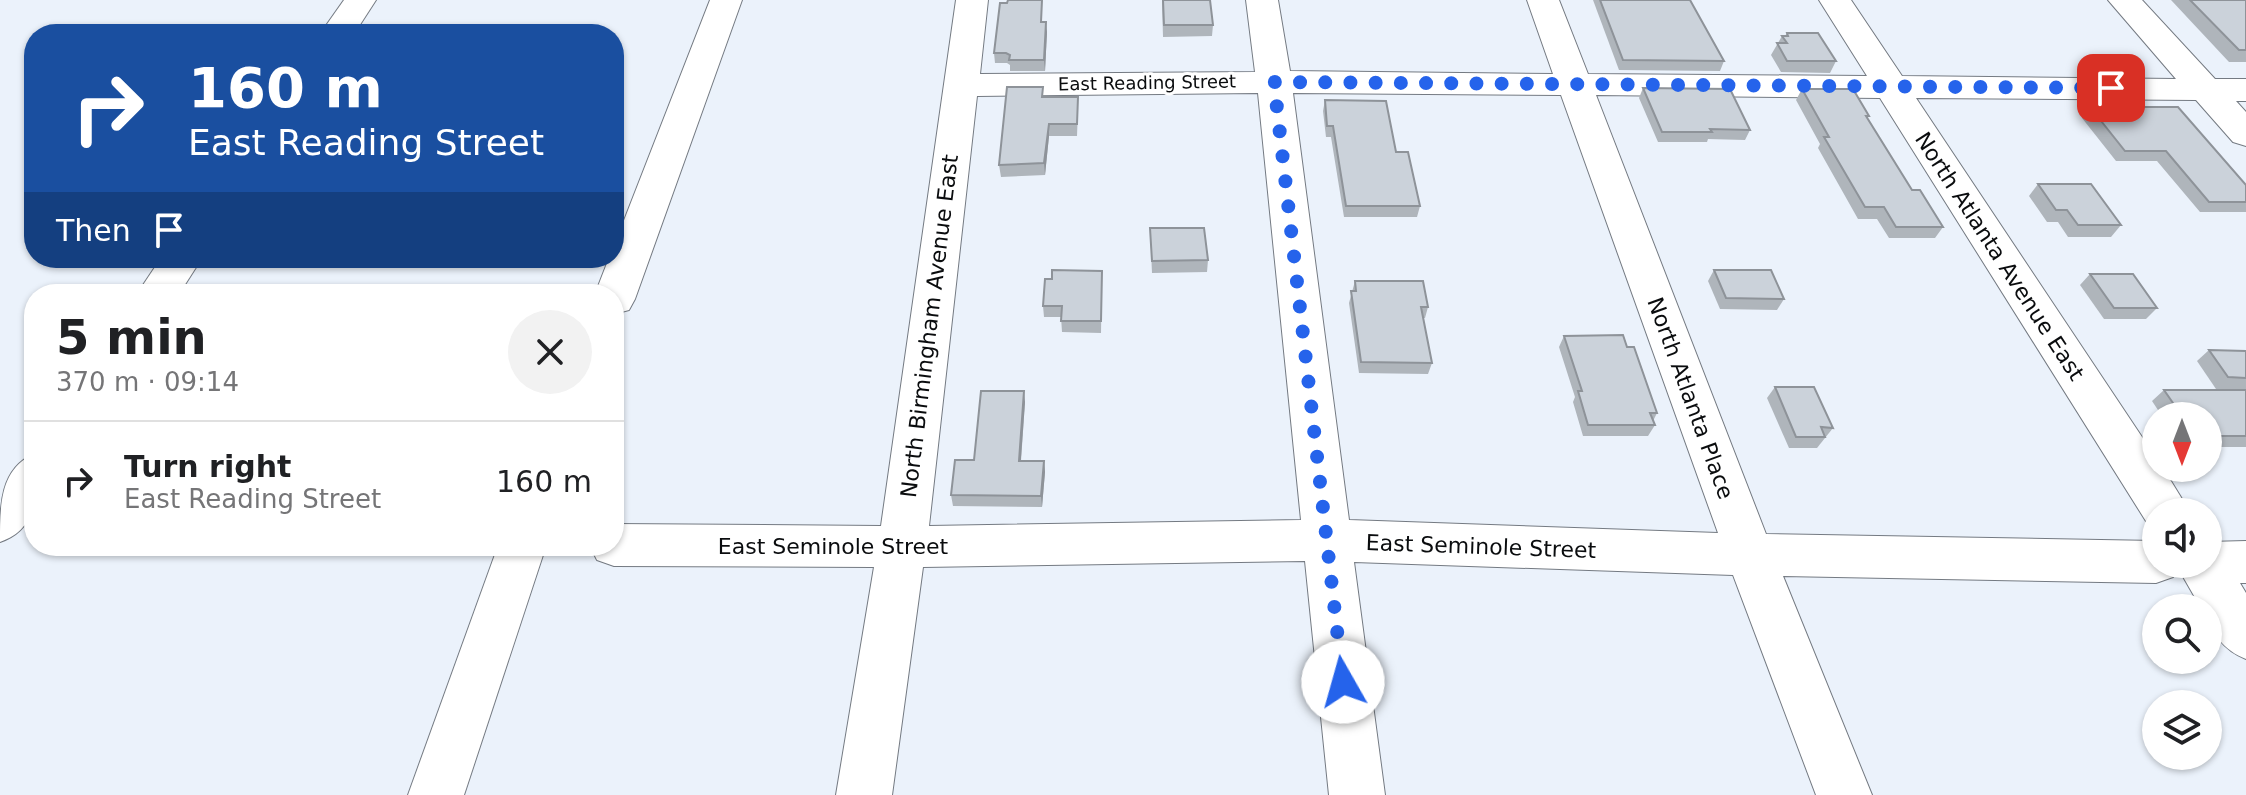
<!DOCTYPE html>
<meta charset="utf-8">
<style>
body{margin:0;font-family:"DejaVu Sans",sans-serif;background:#f2f2f2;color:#202124;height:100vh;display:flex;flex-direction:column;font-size:30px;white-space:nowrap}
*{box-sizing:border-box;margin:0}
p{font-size:26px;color:#757577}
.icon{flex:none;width:44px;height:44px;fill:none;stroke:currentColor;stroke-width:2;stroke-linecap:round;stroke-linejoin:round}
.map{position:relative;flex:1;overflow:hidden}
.side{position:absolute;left:24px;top:284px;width:600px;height:272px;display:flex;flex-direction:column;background:#fff;border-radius:32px;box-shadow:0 2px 6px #0004}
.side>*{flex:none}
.hud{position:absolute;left:24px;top:24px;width:600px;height:244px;border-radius:32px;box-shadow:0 2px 6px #0004;background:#1a4fa0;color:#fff;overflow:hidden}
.needle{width:52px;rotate:180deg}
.buttons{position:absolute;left:2142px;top:402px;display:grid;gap:16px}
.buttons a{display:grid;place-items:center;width:80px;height:80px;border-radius:50%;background:#fff;box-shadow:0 2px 6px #0004;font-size:40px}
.pin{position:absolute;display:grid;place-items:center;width:68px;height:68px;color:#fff;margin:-34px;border-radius:16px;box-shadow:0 4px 12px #0006}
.me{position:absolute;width:88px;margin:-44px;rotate:353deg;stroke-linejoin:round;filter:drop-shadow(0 0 6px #0008)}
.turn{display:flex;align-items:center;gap:28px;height:168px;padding:0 32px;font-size:36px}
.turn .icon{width:104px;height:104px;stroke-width:2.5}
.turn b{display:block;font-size:56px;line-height:68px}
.then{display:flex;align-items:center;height:76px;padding:0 32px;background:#0003;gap:16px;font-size:30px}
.round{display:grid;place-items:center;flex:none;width:84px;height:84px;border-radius:42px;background:#f2f2f2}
.overview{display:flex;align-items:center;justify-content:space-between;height:136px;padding:0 32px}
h1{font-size:48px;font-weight:800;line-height:60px}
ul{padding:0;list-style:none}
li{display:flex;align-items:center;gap:24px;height:120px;padding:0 32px;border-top:2px solid #e0e0e0}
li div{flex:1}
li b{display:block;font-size:30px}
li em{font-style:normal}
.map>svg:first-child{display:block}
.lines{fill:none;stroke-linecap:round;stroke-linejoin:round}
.minor-casing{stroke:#747a82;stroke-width:2}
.minor{fill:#fff;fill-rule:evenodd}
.wall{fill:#afb5bb}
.shaded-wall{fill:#8e9399}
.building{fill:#cbd2da;stroke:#8e9399;stroke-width:2}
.route{stroke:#2563eb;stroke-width:14;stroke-dasharray:0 25.2}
.labels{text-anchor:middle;stroke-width:6;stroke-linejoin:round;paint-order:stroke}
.far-street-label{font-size:18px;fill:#0a0c0e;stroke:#fff}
.street-label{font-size:22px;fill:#0a0c0e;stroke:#fff}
</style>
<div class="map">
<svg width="2246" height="795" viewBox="0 0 2246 795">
<rect width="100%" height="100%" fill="#ebf2fb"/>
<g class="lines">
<g class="minor-casing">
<g id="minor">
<path d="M344,0H376L354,34H320Z"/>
<path d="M710,0H742L635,299L629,310L614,314V294H595L609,258H614V246Z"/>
<path d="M956,0H988L980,74L1255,72L1246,0H1278L1290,71L1553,74L1527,0H1559L1588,74L1867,76L1819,0H1851L1902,76L2176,79L2108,0H2142L2215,79H2246V101H2236L2246,112V146L2233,142L2196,100L1916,98L2156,458V468H2163L2190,512H2156V528L2149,526L1880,98L1596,95L1766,534L2156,541V564H2208V542L2246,541V583H2240L2246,593V659C2225,651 2208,632 2208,608H2201L2178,568L2173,577L2156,583L1783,576L1872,795H1816L1733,575L1354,562L1385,795H1329L1305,561L923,567L892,795H836L874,567L614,566L597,560L590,546H614V524L881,526ZM1258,93L1301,520L929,526L977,96ZM1293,93L1561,95L1718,533L1349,520Z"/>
<path d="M161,258H202L179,294H137Z"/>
<path d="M34,454C34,491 42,527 0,542C0,505 0,469 34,454Z"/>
<path d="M498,546H546L464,795H408Z"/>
</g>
</g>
<use href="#minor" class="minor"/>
</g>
<g class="wall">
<path d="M1162,0H1210L1213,25L1212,36L1163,37Z"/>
<path d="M1593,0H1690L1724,61L1720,71L1619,70Z"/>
<path d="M2171,0H2246V62H2229Z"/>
<path d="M1042,22L1047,32L1045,71H1010V65L1007,63H995L994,53Z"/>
<path d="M1787,33L1836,61L1830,73L1781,72L1771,55L1782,36H1785Z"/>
<path d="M1643,88L1750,130L1745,140L1708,139L1707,142H1658L1639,98Z"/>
<path d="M1802,89L1869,116L1867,119L1912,190L1943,227L1935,238H1889L1877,219H1858L1818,148L1820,144L1796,100Z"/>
<path d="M1044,97L1078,109L1077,136H1049L1045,175L1001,177L999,165Z"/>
<path d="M1325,100L1396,152L1420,206L1417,217H1344L1331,137H1326L1323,111Z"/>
<path d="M2090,107L2246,185V212H2200L2157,161H2116L2082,118Z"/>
<path d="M2038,184L2121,225L2111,237H2068L2058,222H2047L2029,196Z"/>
<path d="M1150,228L1208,260L1207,272L1152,273Z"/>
<path d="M1714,270L1784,299L1777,310L1720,309L1708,281Z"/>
<path d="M1102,271L1101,333L1062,332L1061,317H1044L1043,306L1052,279Z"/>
<path d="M2090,274L2157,308L2146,319H2104L2080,285Z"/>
<path d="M1355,281L1428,307L1425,318H1423L1432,363L1428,374L1359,373L1349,303Z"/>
<path d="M1564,336L1627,347L1657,413L1653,421L1655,425L1648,436H1583L1573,402L1575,397L1559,347Z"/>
<path d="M2209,350L2246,351V389H2216L2197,361Z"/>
<path d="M1775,387L1833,428L1817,448H1789L1767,398Z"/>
<path d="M2164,390H2246V447H2208V416H2162L2152,401Z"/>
<path d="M1025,402L1021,461H1044L1045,472L1042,507L953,506L951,495L974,460Z"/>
</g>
<g class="shaded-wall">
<path d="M1046,22L1047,32L1045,71L1044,60Z"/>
<path d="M1049,124V136L1045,175L1044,163Z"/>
<path d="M1024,391L1025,402L1020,471L1019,461Z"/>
<path d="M1044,461L1045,472L1042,507L1041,496Z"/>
</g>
<g class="building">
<path d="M1008,0H1042L1041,22H1046L1044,60H1009L1010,55L1006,53H994L1000,3H1007Z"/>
<path d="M1163,0H1210L1213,25H1164Z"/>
<path d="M1600,0H1690L1724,61L1623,60Z"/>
<path d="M2190,0H2246V50H2239Z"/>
<path d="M1787,33H1818L1836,61H1787L1777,43H1787L1782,36H1788Z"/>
<path d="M1007,87H1043L1042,97H1078L1077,124H1049L1044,163L999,165Z"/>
<path d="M1643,88L1730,89L1750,130L1710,129L1712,132H1662Z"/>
<path d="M1802,89H1853L1869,116H1866L1912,190H1920L1943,227H1896L1884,207H1865L1824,137H1829Z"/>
<path d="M1325,100L1386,101L1396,152H1408L1420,206H1346L1333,126H1327Z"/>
<path d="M2090,107H2178L2246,185V202H2209L2166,151H2125Z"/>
<path d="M2038,184H2091L2121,225H2078L2067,210H2056Z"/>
<path d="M1150,228H1204L1208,260L1152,261Z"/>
<path d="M1052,270L1102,271L1101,321H1061L1062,306H1043L1045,279H1052Z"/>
<path d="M1714,270H1771L1784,299L1726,298Z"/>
<path d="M2090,274H2133L2157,308H2114Z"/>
<path d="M1355,281H1423L1428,307H1421L1432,363L1361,362L1351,291H1356Z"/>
<path d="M1623,335L1627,347H1634L1657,413H1650L1655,425H1588L1578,391H1582L1564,336Z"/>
<path d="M2209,350L2246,351V378L2228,377Z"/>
<path d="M1775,387H1814L1833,428L1821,427L1825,437H1796Z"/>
<path d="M2164,390H2246V436H2209L2208,416H2182Z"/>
<path d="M981,391H1024L1019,461H1044L1041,496L951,495L955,460H974Z"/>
</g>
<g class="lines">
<path class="route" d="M1343,682L1274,82L2111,88"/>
</g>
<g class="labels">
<g class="far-street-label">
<text transform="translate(1147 83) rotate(-1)" y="6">East Reading Street</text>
</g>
<g class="street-label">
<text transform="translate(2000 256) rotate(57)" y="8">North Atlanta Avenue East</text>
<text transform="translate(929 326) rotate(-83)" y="8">North Birmingham Avenue East</text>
<text transform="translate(1691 398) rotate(70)" y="8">North Atlanta Place</text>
<text x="833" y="554">East Seminole Street</text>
<text transform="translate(1481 546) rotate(2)" y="8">East Seminole Street</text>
</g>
</g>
</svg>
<div class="buttons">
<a><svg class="needle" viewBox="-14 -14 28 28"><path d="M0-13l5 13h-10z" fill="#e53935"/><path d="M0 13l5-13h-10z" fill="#757577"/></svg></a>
<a><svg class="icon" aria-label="sound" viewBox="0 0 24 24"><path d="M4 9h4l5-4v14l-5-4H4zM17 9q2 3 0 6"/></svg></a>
<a><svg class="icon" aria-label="search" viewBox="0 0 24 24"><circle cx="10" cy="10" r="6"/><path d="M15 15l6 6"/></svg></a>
<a><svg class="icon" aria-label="layers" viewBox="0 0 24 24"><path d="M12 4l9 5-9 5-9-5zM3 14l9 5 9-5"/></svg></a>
</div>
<div class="pin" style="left:2111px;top:88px;background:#d93025"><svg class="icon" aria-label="arrive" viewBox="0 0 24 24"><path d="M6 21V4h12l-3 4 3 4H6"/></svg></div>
<svg class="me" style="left:1343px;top:682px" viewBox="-20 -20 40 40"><circle r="19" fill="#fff"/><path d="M0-13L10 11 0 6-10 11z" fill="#2563eb"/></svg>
<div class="hud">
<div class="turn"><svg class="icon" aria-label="right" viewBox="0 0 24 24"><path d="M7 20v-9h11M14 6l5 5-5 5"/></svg><div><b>160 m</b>East Reading Street</div></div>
<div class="then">Then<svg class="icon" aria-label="arrive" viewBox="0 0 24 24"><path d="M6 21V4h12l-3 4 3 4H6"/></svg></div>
</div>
<section class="side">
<div class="overview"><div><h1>5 min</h1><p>370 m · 09:14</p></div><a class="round"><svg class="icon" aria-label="close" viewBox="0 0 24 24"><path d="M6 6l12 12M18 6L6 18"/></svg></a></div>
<ul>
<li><svg class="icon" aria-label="right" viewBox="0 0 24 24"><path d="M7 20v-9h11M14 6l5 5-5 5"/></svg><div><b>Turn right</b><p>East Reading Street</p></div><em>160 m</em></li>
</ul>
</section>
</div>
